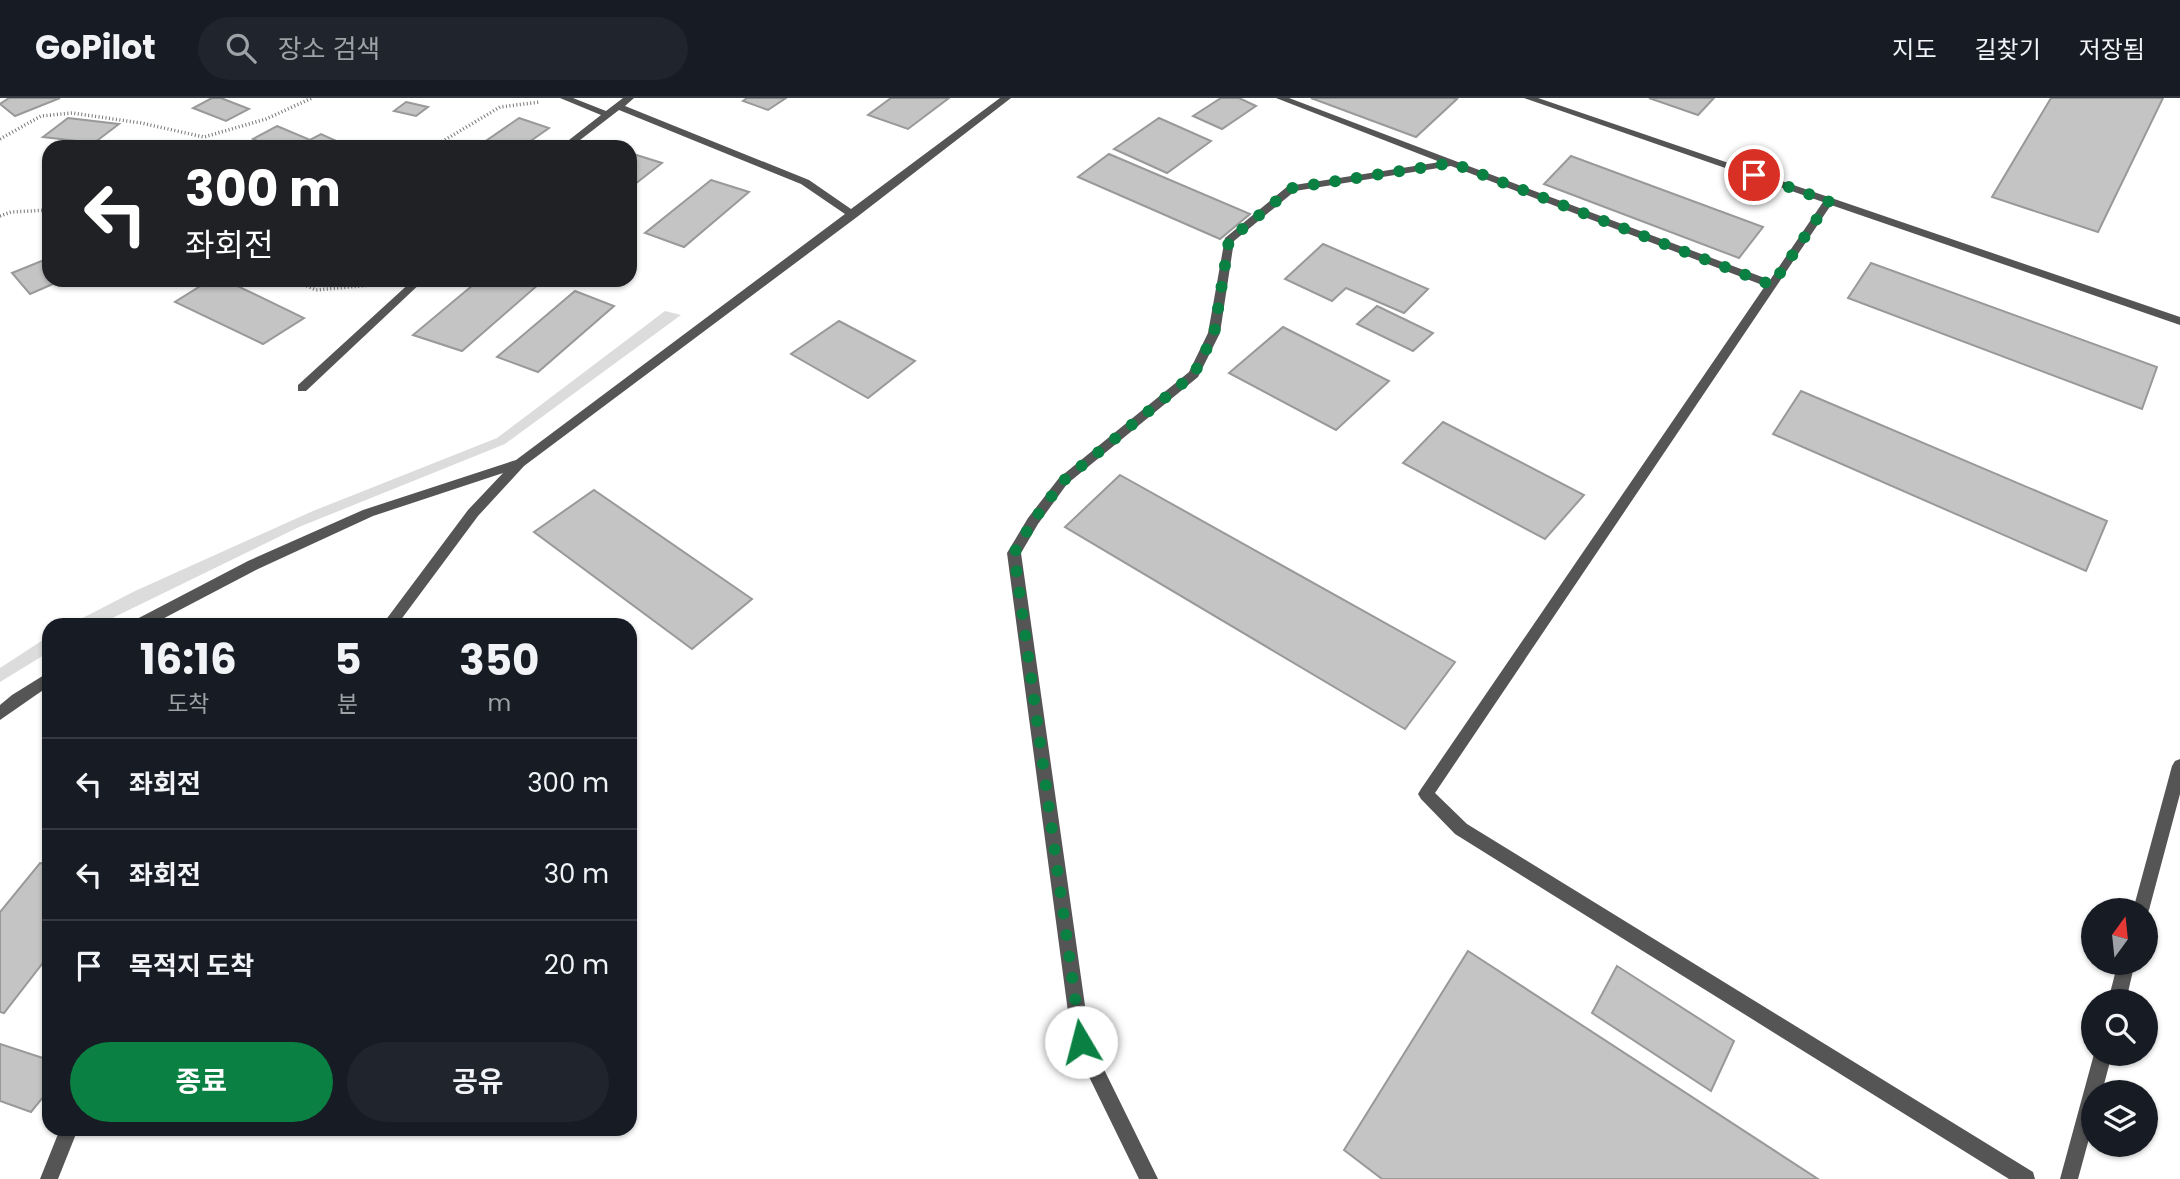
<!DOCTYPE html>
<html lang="ko">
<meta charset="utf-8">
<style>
body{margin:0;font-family:Poppins,"Noto Sans KR",sans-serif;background:#20242c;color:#f1f3f6;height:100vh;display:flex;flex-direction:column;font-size:26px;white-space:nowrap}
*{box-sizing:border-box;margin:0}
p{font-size:23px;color:#9ea1a6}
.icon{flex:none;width:38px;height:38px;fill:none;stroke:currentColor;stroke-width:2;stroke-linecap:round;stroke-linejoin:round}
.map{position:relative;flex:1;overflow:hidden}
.sheet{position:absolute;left:42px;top:520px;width:595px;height:518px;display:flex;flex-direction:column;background:#171b24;border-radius:21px;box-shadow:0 2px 5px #0004}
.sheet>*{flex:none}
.hud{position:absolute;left:42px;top:42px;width:595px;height:147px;border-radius:21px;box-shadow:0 2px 5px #0004;background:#202124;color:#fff;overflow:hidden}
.needle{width:46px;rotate:15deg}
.fabs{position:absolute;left:2081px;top:800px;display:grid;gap:14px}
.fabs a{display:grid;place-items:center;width:77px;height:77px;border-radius:50%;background:#171b24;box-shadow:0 2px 5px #0004;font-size:35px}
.pin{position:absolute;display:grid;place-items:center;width:60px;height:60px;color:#fff;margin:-30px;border:4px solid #fff;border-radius:50%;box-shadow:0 2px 7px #0007}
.me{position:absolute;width:77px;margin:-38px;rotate:352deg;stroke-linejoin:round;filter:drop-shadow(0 0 5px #0008)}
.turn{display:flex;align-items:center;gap:24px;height:147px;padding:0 28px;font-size:32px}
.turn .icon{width:91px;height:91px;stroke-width:2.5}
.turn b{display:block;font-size:49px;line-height:60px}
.eta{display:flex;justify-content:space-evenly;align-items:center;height:119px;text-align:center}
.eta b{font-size:42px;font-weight:700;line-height:49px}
.primary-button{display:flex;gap:14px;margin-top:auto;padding:14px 28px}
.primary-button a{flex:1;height:80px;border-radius:42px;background:#0b8043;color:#fff;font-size:28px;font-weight:700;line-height:80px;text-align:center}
.primary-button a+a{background:#20242c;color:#f1f3f6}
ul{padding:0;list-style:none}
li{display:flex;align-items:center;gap:21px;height:91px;padding:0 28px;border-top:2px solid #363941}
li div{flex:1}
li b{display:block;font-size:26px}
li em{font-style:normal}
header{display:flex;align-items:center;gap:42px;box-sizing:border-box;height:98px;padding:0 35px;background:#171b24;border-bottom:2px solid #363941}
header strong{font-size:33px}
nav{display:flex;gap:38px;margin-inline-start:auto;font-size:24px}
.search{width:490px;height:63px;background:#20242c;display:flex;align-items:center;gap:18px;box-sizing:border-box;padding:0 24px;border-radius:38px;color:#9ea1a6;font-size:26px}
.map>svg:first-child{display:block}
.green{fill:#dcdcdc}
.building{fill:#c4c4c4;stroke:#999;stroke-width:2}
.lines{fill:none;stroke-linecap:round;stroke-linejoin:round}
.path{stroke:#777;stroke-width:3.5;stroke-dasharray:1 2.5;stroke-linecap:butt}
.minor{fill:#555;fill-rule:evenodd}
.route{stroke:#0b8043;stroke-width:12;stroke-dasharray:0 21.6}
</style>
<header>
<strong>GoPilot</strong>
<div class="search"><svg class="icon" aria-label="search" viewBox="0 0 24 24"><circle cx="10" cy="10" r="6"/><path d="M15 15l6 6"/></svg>장소 검색</div>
<nav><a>지도</a><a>길찾기</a><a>저장됨</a></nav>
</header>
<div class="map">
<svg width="2180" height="1081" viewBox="0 0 2180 1081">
<rect width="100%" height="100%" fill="#fff"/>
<g class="green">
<path d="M665,213L681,217L505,346L299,429L98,527H69L135,493L313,413L497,340Z"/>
<path d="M49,538V554L0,584V570Z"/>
</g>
<g class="building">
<path d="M9,0H60L15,18L0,6Z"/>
<path d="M212,0H221L249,11L226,23L193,10Z"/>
<path d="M747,0H786L768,12L743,3Z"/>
<path d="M891,0H949L908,31L868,17Z"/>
<path d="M1221,0H1239L1256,8L1222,31L1193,18Z"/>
<path d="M1311,0H1453L1457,1L1416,39Z"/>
<path d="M1649,0H1714L1698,17Z"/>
<path d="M2051,0H2163L2098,134L1992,99Z"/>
<path d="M406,4L428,9L416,18L394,13Z"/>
<path d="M68,20L119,26L94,45L43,39Z"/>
<path d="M519,20L549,30L522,49H477Z"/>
<path d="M1159,20L1211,43L1167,75L1114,51Z"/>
<path d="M277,28L310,42L321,36L345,47L270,49L253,41Z"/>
<path d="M630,55L662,65L630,90Z"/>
<path d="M1109,56L1250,116L1220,141L1078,79Z"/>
<path d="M1571,58L1763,129L1739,160L1544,86Z"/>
<path d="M711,82L749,94L684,149L645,135Z"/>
<path d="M1323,146L1428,191L1404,215L1346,190L1332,203L1285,181Z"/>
<path d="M49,160V182H62L30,196L12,175Z"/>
<path d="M1871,165L2157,269L2142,311L1848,200Z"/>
<path d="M210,182H225L304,220L263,246L175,204Z"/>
<path d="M479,182H526L539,186L462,253L413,237Z"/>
<path d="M575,193L614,208L538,274L497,259Z"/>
<path d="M1377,208L1433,235L1413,253L1357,226Z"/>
<path d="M839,223L915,263L868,300L791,256Z"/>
<path d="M1283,229L1389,283L1336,332L1229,275Z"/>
<path d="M1801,293L2107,423L2086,473L1773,336Z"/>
<path d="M1443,324L1584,397L1545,441L1403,365Z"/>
<path d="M1120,377L1455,564L1405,631L1065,429Z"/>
<path d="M594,392L752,501L692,551L534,434Z"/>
<path d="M40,765L49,767V857L4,915L0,914V814Z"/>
<path d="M1468,853L1818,1081H1382L1344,1052Z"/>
<path d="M1617,868L1734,943L1711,993L1592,915Z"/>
<path d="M0,946L49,962V992L31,1014L0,1003Z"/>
</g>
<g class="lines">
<g class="path">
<path d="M0,41L41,18L72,15L141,25L204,39L266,21L312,0"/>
<path d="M433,49L500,9L540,4"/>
<path d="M0,118L11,114L49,112"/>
<path d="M294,182L316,192L371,187"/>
</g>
<g class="minor">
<path d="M560,0H573L606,13L623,0H634L625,8L809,82L851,111L1000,0H1011L857,119L524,368L478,418L397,527H382L468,412L503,375L373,418L258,471L151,527H131L133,523L248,463L363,412L516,362L845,116L801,86L619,12L571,49H560L601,17Z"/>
<path d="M1276,0H1289L1770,182L1823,104L1524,0H1538L2180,219V227L1831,107L1435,695L1467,726L2033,1074L2035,1081H2009L1455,736L1421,701L1418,696L1421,691L1765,188L1451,68L1295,93L1234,143L1220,235L1198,279L1067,386L1038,426L1021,455L1090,943L1158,1081H1139L1072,944L1007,455L1028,420L1059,380L1189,274L1208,235L1225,140L1288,88L1440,64Z"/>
<path d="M413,182H424L306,293H298V287Z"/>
<path d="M49,574V588L0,622V607L12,597Z"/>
<path d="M2180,661V696L2149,812L2146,818V812H2133L2172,668L2175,663Z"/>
<path d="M2118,864H2135L2126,903H2108Z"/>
<path d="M2094,956H2112L2102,994H2093V1026L2078,1081H2060Z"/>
<path d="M60,1031H78L58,1081H40Z"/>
</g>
</g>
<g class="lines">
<path class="route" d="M1081,944L1014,455L1033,423L1063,383L1194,276L1214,236L1229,142L1292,90L1452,65L1772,187L1829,103L1754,77"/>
</g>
</svg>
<div class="fabs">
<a><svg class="needle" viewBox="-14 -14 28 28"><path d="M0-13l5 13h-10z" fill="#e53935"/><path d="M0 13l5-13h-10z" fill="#9ea1a6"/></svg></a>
<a><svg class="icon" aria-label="search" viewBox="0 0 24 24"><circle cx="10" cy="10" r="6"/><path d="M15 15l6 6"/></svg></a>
<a><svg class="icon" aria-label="layers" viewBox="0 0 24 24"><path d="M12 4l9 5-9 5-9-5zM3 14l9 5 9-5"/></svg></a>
</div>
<div class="pin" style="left:1754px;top:77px;background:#d93025"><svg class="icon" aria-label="arrive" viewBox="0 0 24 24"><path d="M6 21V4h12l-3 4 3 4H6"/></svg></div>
<svg class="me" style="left:1081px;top:944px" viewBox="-20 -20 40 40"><circle r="19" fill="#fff"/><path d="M0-13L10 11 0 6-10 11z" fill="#0b8043"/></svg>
<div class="hud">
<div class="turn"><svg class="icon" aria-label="left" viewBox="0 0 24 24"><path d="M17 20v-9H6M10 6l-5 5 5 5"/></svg><div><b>300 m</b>좌회전</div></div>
</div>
<section class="sheet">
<div class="eta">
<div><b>16:16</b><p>도착</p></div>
<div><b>5</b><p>분</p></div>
<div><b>350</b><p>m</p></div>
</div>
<ul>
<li><svg class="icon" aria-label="left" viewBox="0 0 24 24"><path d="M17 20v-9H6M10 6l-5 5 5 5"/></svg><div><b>좌회전</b></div><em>300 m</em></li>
<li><svg class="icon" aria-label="left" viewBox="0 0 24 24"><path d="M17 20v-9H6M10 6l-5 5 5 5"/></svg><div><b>좌회전</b></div><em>30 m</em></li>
<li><svg class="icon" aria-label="arrive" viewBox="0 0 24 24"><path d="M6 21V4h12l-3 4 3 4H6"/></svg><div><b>목적지 도착</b></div><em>20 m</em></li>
</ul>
<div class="primary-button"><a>종료</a><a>공유</a></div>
</section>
</div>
